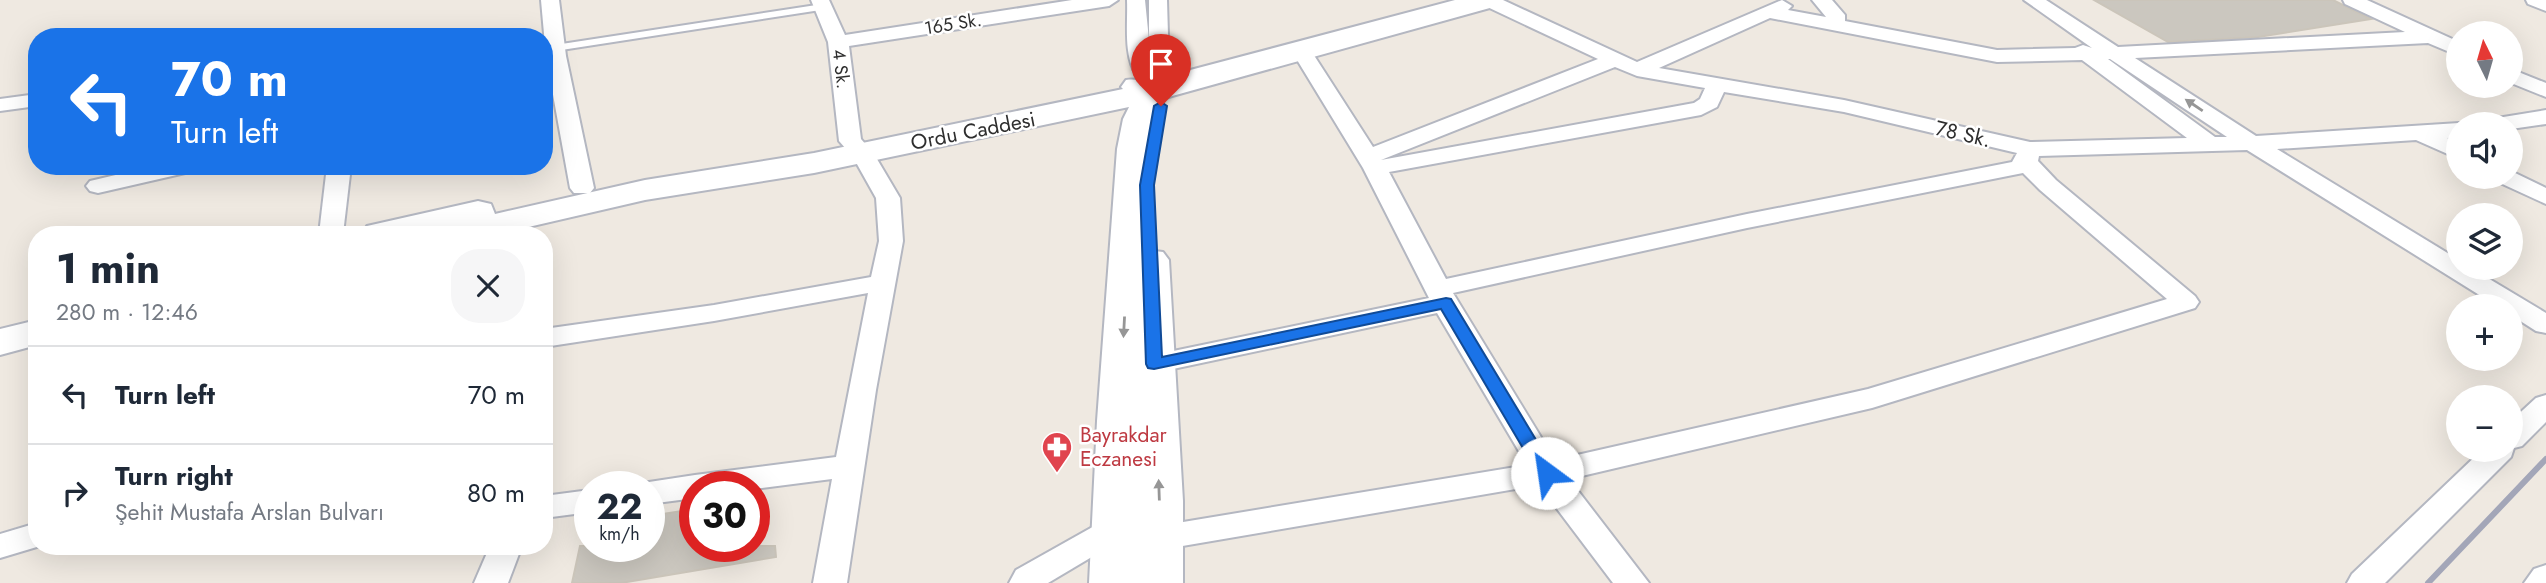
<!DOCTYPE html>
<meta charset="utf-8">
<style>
body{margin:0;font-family:Jost,sans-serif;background:#f6f6f7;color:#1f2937;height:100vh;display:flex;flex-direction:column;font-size:26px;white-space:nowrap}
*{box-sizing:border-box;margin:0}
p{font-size:23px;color:#747a83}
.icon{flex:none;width:38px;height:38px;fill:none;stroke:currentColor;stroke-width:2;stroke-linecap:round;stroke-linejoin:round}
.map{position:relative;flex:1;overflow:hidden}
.panel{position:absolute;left:28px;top:226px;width:525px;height:329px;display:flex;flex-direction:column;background:#fff;border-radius:28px;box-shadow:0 7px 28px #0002}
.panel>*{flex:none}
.top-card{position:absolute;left:28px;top:28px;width:525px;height:147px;border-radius:28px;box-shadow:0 7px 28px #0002;background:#1a73e8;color:#fff;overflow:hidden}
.needle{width:46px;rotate:355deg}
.tools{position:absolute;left:2446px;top:21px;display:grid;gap:14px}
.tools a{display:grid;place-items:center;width:77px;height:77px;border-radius:50%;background:#fff;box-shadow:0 7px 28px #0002;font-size:35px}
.speed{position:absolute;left:574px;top:471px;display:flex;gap:14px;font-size:35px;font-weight:700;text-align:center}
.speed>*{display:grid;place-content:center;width:91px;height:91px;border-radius:50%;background:#fff;box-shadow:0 7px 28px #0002;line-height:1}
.speed small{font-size:18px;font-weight:400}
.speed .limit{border:10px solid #d22;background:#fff;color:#111}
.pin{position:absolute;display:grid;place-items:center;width:60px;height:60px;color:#fff;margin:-72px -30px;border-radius:50% 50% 50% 0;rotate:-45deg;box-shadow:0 0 7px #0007}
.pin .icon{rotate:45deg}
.me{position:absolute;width:77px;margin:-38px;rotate:329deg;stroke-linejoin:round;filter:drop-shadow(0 0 5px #0008)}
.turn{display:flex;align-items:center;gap:24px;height:147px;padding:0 28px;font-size:32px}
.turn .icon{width:91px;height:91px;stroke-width:2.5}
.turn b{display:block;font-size:49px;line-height:60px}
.round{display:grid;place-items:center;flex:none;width:74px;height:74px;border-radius:28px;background:#f6f6f7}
.summary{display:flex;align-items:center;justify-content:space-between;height:119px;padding:0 28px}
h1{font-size:42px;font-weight:700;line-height:52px}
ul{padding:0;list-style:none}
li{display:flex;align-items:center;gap:21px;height:98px;padding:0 28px;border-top:2px solid #e0e1e3}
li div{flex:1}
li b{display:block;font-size:26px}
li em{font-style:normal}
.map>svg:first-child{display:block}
.building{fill:#cbc7bf;stroke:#cbc5ba;stroke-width:2}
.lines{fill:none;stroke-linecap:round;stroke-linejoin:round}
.service-casing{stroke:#b4b7c1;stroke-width:4}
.minor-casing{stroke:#b4b7c1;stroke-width:4}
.secondary-casing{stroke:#b4b7c1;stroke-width:4}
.service{fill:#fff;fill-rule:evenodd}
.minor{fill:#fff;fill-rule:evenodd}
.secondary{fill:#fff;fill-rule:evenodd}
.rail{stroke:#a3a6b8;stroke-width:6}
.oneway{fill:#969696}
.route{fill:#1a73e8;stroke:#114b97;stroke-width:2}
.labels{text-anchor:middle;stroke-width:5;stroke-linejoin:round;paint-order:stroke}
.far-street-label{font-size:18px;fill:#2e2e2e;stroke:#fff}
.street-label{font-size:21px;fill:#2e2e2e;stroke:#fff}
.health-label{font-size:21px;fill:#be3a42;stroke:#fff;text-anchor:start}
</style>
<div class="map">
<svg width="2546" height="583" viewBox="0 0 2546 583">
<rect width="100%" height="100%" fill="#efe9e1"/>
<g class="building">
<path d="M2094,0H2333L2371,19L2258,37L2168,42Z"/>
<path d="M695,509V546H775L776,557L621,583H572L580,546H649V516Z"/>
</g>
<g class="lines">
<g class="service-casing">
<path id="service" d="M823,4L827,5V9L555,51L550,48L555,45Z"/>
</g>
<g class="minor-casing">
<g id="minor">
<path d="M541,0H559L566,56L594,188L590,193H574L570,188L546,56Z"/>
<path d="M811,0H829L845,35L1072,0H1118L1109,6L849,46L861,139L874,154L900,198L903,241L876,390L847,583H813L832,479L754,489V486H695V498L649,504V486H637L649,482L695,475L836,457L868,293L714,321L544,347V329L714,305L871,277L879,241L876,198L853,157L839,141L828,42Z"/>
<path d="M1127,0H1145L1149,40V0H1167L1169,71L1166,75L1137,76C1123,56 1128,24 1127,0Z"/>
<path d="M1479,0H1503L1637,62L1782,0L1792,6L1788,10L1826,17L1812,0H1832L1845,15V21L1997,50L2075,48L2083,45L2092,48L2024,0H2046L2118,47L2405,32L2345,4L2343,0H2367L2459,42V56L2428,43L2135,58L2256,136L2459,123L2463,124H2459V137L2447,138L2459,143V159L2416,140L2277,149L2459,260V268H2471L2546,313V333L2536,331L2511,315V306H2497L2247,150L2039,156L2038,161L2056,180L2195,296L2199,302L2195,308L1872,408L1569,479L1649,583H1613L1539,485L1159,550L1148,547L1143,538L1148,529L1159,526L1527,465L1437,313L1154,373L1144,370L1140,364L1144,358L1154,355L1429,298L1363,168L1291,50L1294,46H1308L1373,147L1598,59L1481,4ZM1770,18L1997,62L2082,60L2187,138L2030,142L1844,100L1659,68ZM2108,59H2110L2227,137H2215ZM1615,67L1637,76L1705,88L1700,99L1694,103L1381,160ZM1724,92L1844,112L2017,153L2012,162L1747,214L1446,279L1389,172L1701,115L1717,107ZM2023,173L2040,190L2167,299L1868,389L1555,460L1453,293L1747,228Z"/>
<path d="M2526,0H2546V11L2528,4Z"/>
<path d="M2511,69L2546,83V97L2511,83Z"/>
<path d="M37,94V106L0,111V99Z"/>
<path d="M2546,110V124L2511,129V124H2488L2491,119Z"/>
<path d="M154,166H197L194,171L98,193L90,191L86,186L90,181Z"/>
<path d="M327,166H351L343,234H319Z"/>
<path d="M2511,171L2546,188V204L2498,182L2494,177H2511Z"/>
<path d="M2546,395V422L2522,446L2514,448L2511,457L2385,583H2347L2352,574L2482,450H2511V421L2536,398Z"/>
<path d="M590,490V512L544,518V496Z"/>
<path d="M1116,516L1127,520L1132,528L1127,536L1048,583H1009L1016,570L1105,520Z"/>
<path d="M37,523V546H40L0,558V534Z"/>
<path d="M490,546H522L508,583H474Z"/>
<path d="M2546,565V583H2524L2534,569Z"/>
</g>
</g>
<g class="secondary-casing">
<g id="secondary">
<path d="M1455,0H1501L1497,6L1165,98C1143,144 1149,200 1147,250L1163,252L1169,260L1183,501V583H1089L1097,421L1117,149L1123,119L1129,107L814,173L645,200L498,234H362L367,226L478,201L491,204L495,214L645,180L814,153L1123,89L1121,87L1126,80C1138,78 1145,83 1156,82C1163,81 1172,76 1179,73Z"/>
<path d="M37,320V345L0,355V329Z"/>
</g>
</g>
<use href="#service" class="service"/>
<use href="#minor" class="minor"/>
<use href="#secondary" class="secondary"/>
<path class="rail" d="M2428,583L2546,459"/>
</g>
<defs><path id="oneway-solid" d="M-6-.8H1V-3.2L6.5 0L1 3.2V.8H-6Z" transform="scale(1.75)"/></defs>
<g class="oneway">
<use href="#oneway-solid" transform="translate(2194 105) rotate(-146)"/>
<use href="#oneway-solid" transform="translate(1124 327) rotate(93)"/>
<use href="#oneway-solid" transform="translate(1159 490) rotate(-92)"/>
</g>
<path class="route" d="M1161,102L1167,106L1154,185L1162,357L1446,298L1451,299L1556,473L1553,477H1540L1441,309L1154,369L1148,368L1146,364L1140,185L1154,106Z"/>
<defs>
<g id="pharmacy-pin" transform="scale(1.575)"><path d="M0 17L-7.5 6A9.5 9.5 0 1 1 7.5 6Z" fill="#e0444e" stroke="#fff"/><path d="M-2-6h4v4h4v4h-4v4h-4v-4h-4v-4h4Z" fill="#fff"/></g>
</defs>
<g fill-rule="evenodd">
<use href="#pharmacy-pin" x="1057" y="447"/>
</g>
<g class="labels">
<g class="far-street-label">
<text transform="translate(953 24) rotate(-9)" y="6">165 Sk.</text>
<text transform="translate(841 69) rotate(83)" y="6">4 Sk.</text>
</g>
<g class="street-label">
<text transform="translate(973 131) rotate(-11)" y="7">Ordu Caddesi</text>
<text transform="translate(1963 134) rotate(13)" y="7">78 Sk.</text>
</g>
<g class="health-label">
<text x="1080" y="442">Bayrakdar<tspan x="1080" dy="24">Eczanesi</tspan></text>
</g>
</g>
</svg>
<div class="tools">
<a><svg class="needle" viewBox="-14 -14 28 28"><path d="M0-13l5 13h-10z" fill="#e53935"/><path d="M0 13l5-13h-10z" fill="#747a83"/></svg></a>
<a><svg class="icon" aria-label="sound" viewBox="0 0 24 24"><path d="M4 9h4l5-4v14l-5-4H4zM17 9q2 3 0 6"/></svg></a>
<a><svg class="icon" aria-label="layers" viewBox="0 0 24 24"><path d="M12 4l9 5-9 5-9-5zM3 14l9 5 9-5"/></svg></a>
<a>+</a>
<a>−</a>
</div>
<div class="speed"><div>22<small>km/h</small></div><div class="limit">30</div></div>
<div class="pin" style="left:1161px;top:106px;background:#d93025"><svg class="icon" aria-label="arrive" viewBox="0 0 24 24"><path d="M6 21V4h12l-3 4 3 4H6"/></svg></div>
<svg class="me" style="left:1547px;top:473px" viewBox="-20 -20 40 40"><circle r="19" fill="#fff"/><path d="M0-13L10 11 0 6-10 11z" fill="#1a73e8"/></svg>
<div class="top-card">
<div class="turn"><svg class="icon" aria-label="left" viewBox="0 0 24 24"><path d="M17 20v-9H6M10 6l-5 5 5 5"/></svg><div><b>70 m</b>Turn left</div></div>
</div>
<section class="panel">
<div class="summary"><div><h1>1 min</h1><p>280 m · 12:46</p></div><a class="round"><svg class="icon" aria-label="close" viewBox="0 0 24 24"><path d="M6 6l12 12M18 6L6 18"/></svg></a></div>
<ul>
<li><svg class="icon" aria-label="left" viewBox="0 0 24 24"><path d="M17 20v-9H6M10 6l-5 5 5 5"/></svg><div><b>Turn left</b></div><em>70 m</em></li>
<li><svg class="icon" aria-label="right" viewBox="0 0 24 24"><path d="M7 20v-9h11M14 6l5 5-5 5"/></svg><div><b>Turn right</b><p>Şehit Mustafa Arslan Bulvarı</p></div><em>80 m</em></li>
</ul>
</section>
</div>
